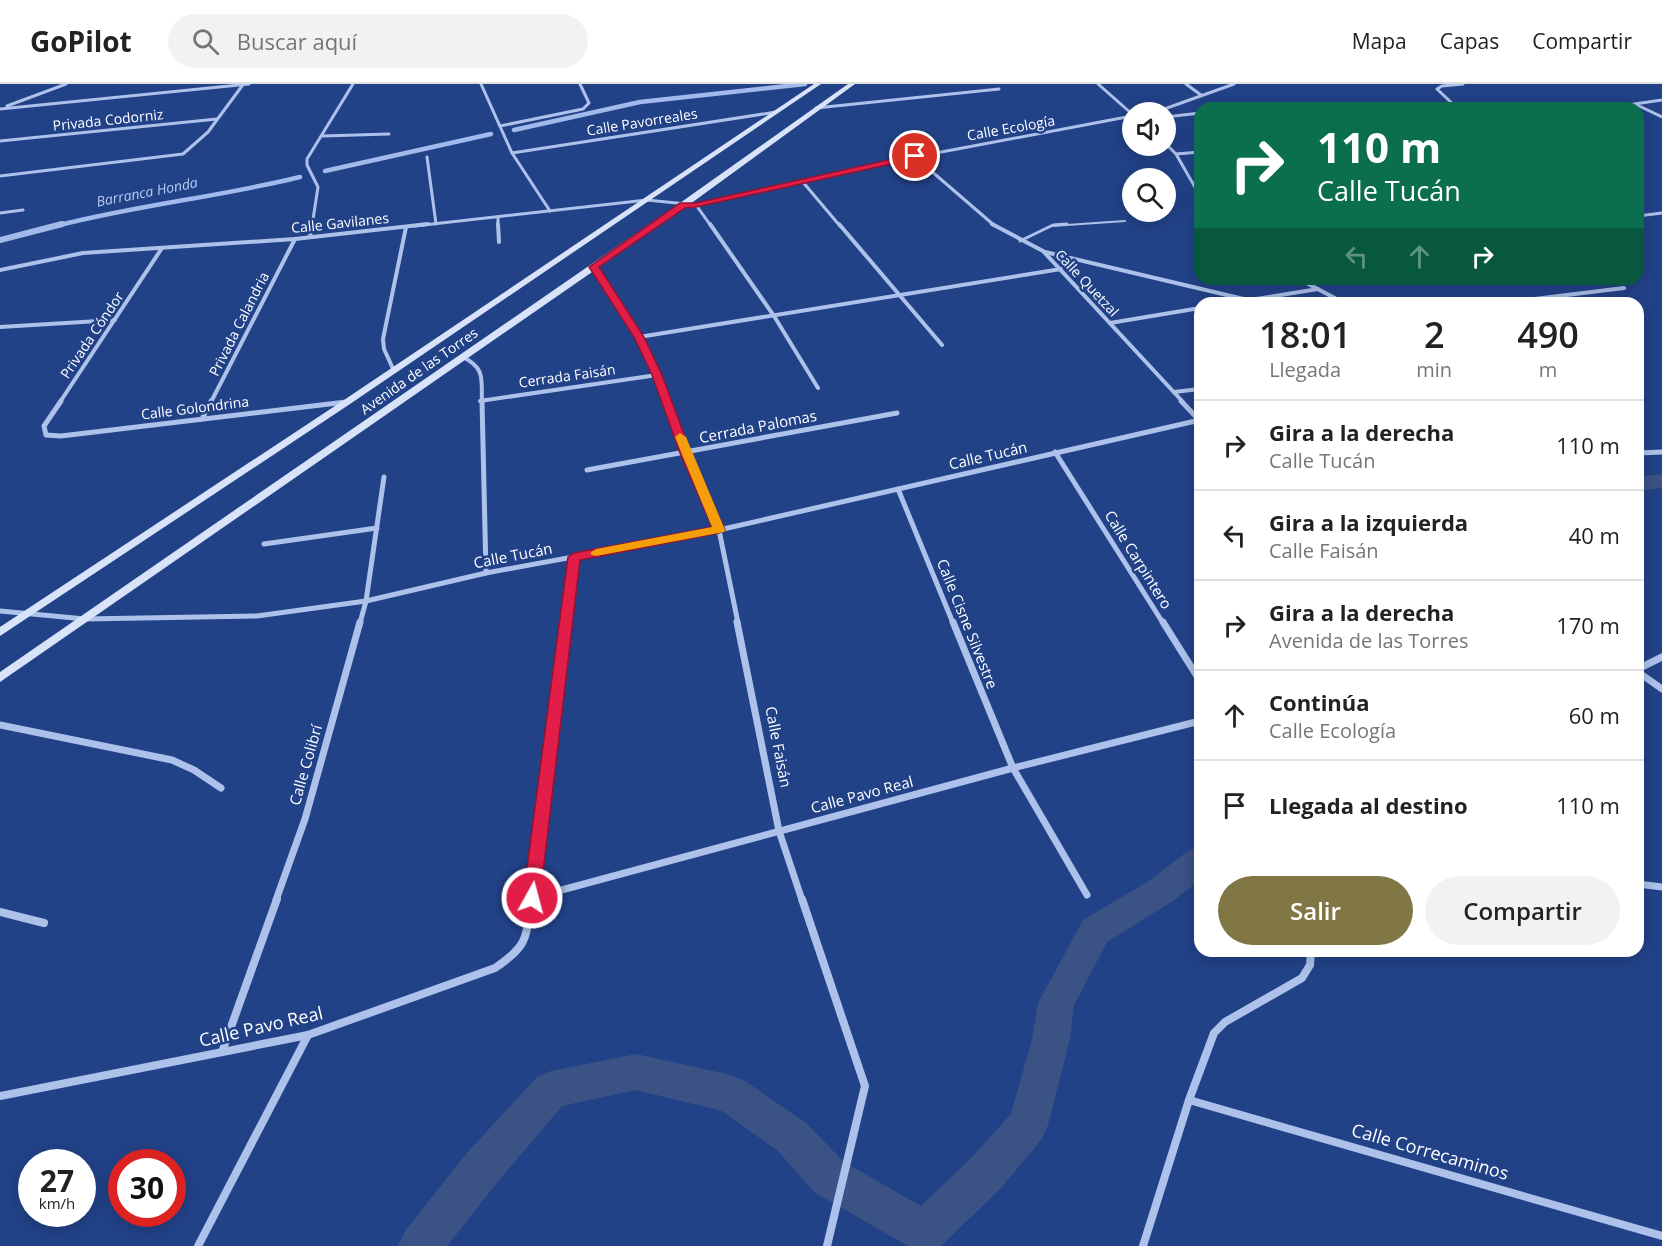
<!DOCTYPE html>
<html lang="es">
<meta charset="utf-8">
<style>
body{margin:0;font-family:"Open Sans",sans-serif;background:#f2f2f2;color:#222;height:100vh;display:flex;flex-direction:column;font-size:22px;white-space:nowrap}
*{box-sizing:border-box;margin:0}
p{font-size:20px;color:#767676}
.icon{flex:none;width:33px;height:33px;fill:none;stroke:currentColor;stroke-width:2;stroke-linecap:round;stroke-linejoin:round}
.map{position:relative;flex:1;overflow:hidden}
.side{position:absolute;left:1194px;top:213px;width:450px;height:660px;display:flex;flex-direction:column;background:#fff;border-radius:18px;box-shadow:0 3px 15px #0003}
.side>*{flex:none}
.guide{position:absolute;left:1194px;top:18px;width:450px;height:183px;border-radius:18px;box-shadow:0 3px 15px #0003;background:#0b6e4f;color:#fff;overflow:hidden}
.tools{position:absolute;left:1122px;top:18px;display:grid;gap:12px}
.tools a{display:grid;place-items:center;width:54px;height:54px;border-radius:50%;background:#fff;box-shadow:0 3px 15px #0003;font-size:30px}
.speed{position:absolute;left:18px;top:1065px;display:flex;gap:12px;font-size:30px;font-weight:700;text-align:center}
.speed>*{display:grid;place-content:center;width:78px;height:78px;border-radius:50%;background:#fff;box-shadow:0 3px 15px #0003;line-height:1}
.speed small{font-size:15px;font-weight:400}
.speed .limit{border:9px solid #d22;background:#fff;color:#111}
.pin{position:absolute;display:grid;place-items:center;width:51px;height:51px;color:#fff;margin:-26px;border:3px solid #fff;border-radius:50%;box-shadow:0 2px 6px #0007}
.me{position:absolute;width:66px;margin:-33px;rotate:7deg;stroke-linejoin:round;filter:drop-shadow(0 0 4px #0008)}
.turn{display:flex;align-items:center;gap:21px;height:126px;padding:0 24px;font-size:27px}
.turn .icon{width:78px;height:78px;stroke-width:2.5}
.turn b{display:block;font-size:42px;line-height:51px}
.lanes{display:flex;align-items:center;height:57px;padding:0 24px;background:#0003;justify-content:center;gap:30px;direction:ltr}
.lanes .off{opacity:.35}
.eta{display:flex;justify-content:space-evenly;align-items:center;height:102px;text-align:center}
.eta b{font-size:36px;font-weight:600;line-height:42px}
.primary-button{display:flex;gap:12px;margin-top:auto;padding:12px 24px}
.primary-button a{flex:1;height:69px;border-radius:36px;background:#817745;color:#fff;font-size:24px;font-weight:600;line-height:69px;text-align:center}
.primary-button a+a{background:#f2f2f2;color:#222}
ul{padding:0;list-style:none}
li{display:flex;align-items:center;gap:18px;height:90px;padding:0 24px;border-top:2px solid #e0e0e0}
li div{flex:1}
li b{display:block;font-size:22px}
li em{font-style:normal}
header{display:flex;align-items:center;gap:36px;box-sizing:border-box;height:84px;padding:0 30px;background:#fff;border-bottom:2px solid #e0e0e0}
header strong{font-size:28px}
nav{display:flex;gap:33px;margin-inline-start:auto;font-size:21px}
.search{width:420px;height:54px;background:#f2f2f2;display:flex;align-items:center;gap:15px;box-sizing:border-box;padding:0 21px;border-radius:33px;color:#767676;font-size:22px}
.map>svg:first-child{display:block}
.lines{fill:none;stroke-linecap:round;stroke-linejoin:round}
.stream-far1{stroke:#a1baeb;stroke-width:4.5}
.stream{stroke:#a1baeb;stroke-width:6}
.canal{fill:#3b5285;fill-rule:evenodd}
.service-far1{stroke:#adc1ea;stroke-width:2}
.service{stroke:#adc1ea;stroke-width:3}
.minor-far4{stroke:#adc1ea;stroke-width:3}
.minor-far3{stroke:#adc1ea;stroke-width:4}
.minor-far2{stroke:#adc1ea;stroke-width:5}
.minor-far1{stroke:#adc1ea;stroke-width:7}
.minor{stroke:#adc1ea;stroke-width:8}
.secondary{fill:#d8e2f8;fill-rule:evenodd}
.route{fill:#e11d48;stroke:#92132f;stroke-width:1.5}
.slow{fill:#f59e0b}
.labels{text-anchor:middle;stroke-width:5;stroke-linejoin:round;paint-order:stroke}
.far-street-label{font-size:14px;fill:#fff;stroke:#224288}
.far-water-label{font-size:14px;font-style:italic;fill:#b9ccf1;stroke:#224288}
.street-label{font-size:15px;fill:#fff;stroke:#224288}
.near-street-label{font-size:18px;fill:#fff;stroke:#224288}
</style>
<header>
<strong>GoPilot</strong>
<div class="search"><svg class="icon" aria-label="search" viewBox="0 0 24 24"><circle cx="10" cy="10" r="6"/><path d="M15 15l6 6"/></svg>Buscar aquí</div>
<nav><a>Mapa</a><a>Capas</a><a>Compartir</a></nav>
</header>
<div class="map">
<svg width="1662" height="1162" viewBox="0 0 1662 1162">
<rect width="100%" height="100%" fill="#224288"/>
<g class="lines">
<g class="stream-far1">
<path d="M514,46L640,18L805,0"/>
<path d="M325,87L491,50"/>
<path d="M56,142C137,121 219,113 300,93"/>
</g>
<path class="stream" d="M0,156L62,140"/>
<g class="canal">
<path d="M1662,390V404L1638,407V393Z"/>
<path d="M1200,763V796L1173,817L1107,858L1074,921L1070,955L1048,1041L1042,1055L1001,1104L941,1162H908L814,1108L778,1067L722,1027L636,1006L562,1022L496,1100L447,1162H398L405,1147L466,1070L537,993L551,987L636,970L731,991L745,997L806,1039L844,1078L921,1122L971,1074L1011,1030L1032,955L1038,919L1083,836L1149,797L1188,767Z"/>
</g>
<path class="service-far1" d="M1052,142L1125,137"/>
<path class="service" d="M1020,157L1053,141L1067,140"/>
<g class="minor-far4">
<path d="M481,0L512,69L550,127"/>
<path d="M1098,0L1132,30"/>
<path d="M1186,0L1201,11"/>
<path d="M1637,21L1662,33"/>
<path d="M7,22L66,0"/>
<path d="M816,24L999,5"/>
<path d="M1247,24L1263,22"/>
<path d="M1457,24L1437,5L1442,2L1463,0"/>
<path d="M1607,24L1662,16"/>
<path d="M0,25L249,0"/>
<path d="M1149,28L1167,24L1234,0"/>
<path d="M1166,33L1200,29"/>
<path d="M500,42L583,25L589,19L580,0"/>
<path d="M323,52L389,50"/>
<path d="M0,57L217,35"/>
<path d="M1166,60L1176,70L1200,112"/>
<path d="M512,69L776,28"/>
<path d="M1176,70L1200,68"/>
<path d="M427,73L436,140"/>
<path d="M915,73L995,142"/>
<path d="M0,92L183,70L208,48L242,2"/>
<path d="M802,97L840,142"/>
<path d="M696,121L711,142"/>
<path d="M0,129L23,126"/>
<path d="M1638,132L1662,129"/>
<path d="M498,133V142"/>
<path d="M312,142L318,103L307,81V75L353,0"/>
<path d="M415,142L647,116L696,121L915,73L1132,32"/>
</g>
<g class="minor-far3">
<path d="M498,140L499,158"/>
<path d="M710,140L774,232L818,304"/>
<path d="M839,140L942,261"/>
<path d="M992,140L1043,167L1183,318"/>
<path d="M310,153L312,140"/>
<path d="M1045,168L1248,216"/>
<path d="M594,183L639,253L667,318"/>
<path d="M0,186L83,169L295,155L428,140"/>
<path d="M1299,195L1344,219"/>
<path d="M1231,219L1318,205"/>
<path d="M1502,219L1624,204"/>
<path d="M1110,239L1200,224"/>
<path d="M0,243L115,236"/>
<path d="M639,253L1061,185"/>
<path d="M463,273C486,285 481,295 482,318"/>
<path d="M394,287L384,265L383,255L406,143"/>
<path d="M1174,308L1200,305"/>
<path d="M480,317L657,291"/>
<path d="M60,318L162,164"/>
<path d="M211,318L295,155"/>
</g>
<g class="minor-far2">
<path d="M61,317L44,342L46,351L61,352L346,318"/>
<path d="M482,317L486,489"/>
<path d="M667,317L719,446L738,539"/>
<path d="M1181,317L1200,337"/>
<path d="M202,335L211,317"/>
<path d="M1055,368L1163,539"/>
<path d="M1638,369L1662,368"/>
<path d="M587,386L897,329"/>
<path d="M898,405L953,539"/>
<path d="M264,460L377,444"/>
<path d="M0,527L85,535L257,532L366,517L486,489L719,446L1200,336"/>
<path d="M360,539L366,517L384,393"/>
<path d="M566,539L574,473"/>
</g>
<g class="minor-far1">
<path d="M737,538L779,747L802,816"/>
<path d="M953,538L1013,684L1087,811"/>
<path d="M1163,538L1200,597"/>
<path d="M1638,585L1662,573"/>
<path d="M1638,588L1662,605"/>
<path d="M0,641L172,676L194,686L221,704"/>
<path d="M1638,800L1662,803"/>
<path d="M532,814L1013,684L1200,637"/>
<path d="M276,816L305,735L360,538"/>
<path d="M531,816L566,538"/>
</g>
<g class="minor">
<path d="M802,815L865,1002L827,1162"/>
<path d="M0,828L44,839"/>
<path d="M222,968L277,815"/>
<path d="M0,1012L308,951L495,884C529,861 526,854 531,815"/>
<path d="M1189,1016L1662,1152"/>
<path d="M198,1162L308,951"/>
<path d="M1143,1162L1189,1016L1214,949L1225,938L1302,894L1310,881L1311,867"/>
</g>
<g class="secondary">
<path d="M814,0H821L350,320L0,552V543L344,316Z"/>
<path d="M848,0H855L686,123L0,598V588L680,119Z"/>
</g>
</g>
<path class="route" d="M915,70L919,72L918,74L696,123L685,124L599,183L644,253L662,291L691,369L725,446L719,449L580,476L540,814L537,819L532,821L526,819L523,814L568,473L574,469L712,443L680,369L652,291L634,253L589,183L680,119H696Z"/>
<path class="slow" d="M680,349L686,353L725,446L724,448L596,472L592,471L590,469L596,465L712,443L675,353Z"/>
<g class="labels">
<g class="far-street-label">
<text transform="translate(108 36) rotate(-6)" y="5">Privada Codorniz</text>
<text transform="translate(642 38) rotate(-9)" y="5">Calle Pavorreales</text>
<text transform="translate(1011 44) rotate(-10)" y="5">Calle Ecología</text>
<text transform="translate(340 139) rotate(-6)" y="5">Calle Gavilanes</text>
<text transform="translate(1087 199) rotate(47)" y="5">Calle Quetzal</text>
<text transform="translate(239 240) rotate(-63)" y="5">Privada Calandria</text>
<text transform="translate(92 251) rotate(-56)" y="5">Privada Cóndor</text>
<text transform="translate(419 287) rotate(-35)" y="5">Avenida de las Torres</text>
<text transform="translate(567 292) rotate(-8)" y="5">Cerrada Faisán</text>
<text transform="translate(195 324) rotate(-7)" y="5">Calle Golondrina</text>
</g>
<g class="far-water-label">
<text transform="translate(147 108) rotate(-11)" y="5">Barranca Honda</text>
</g>
<g class="street-label">
<text transform="translate(758 343) rotate(-11)" y="5">Cerrada Palomas</text>
<text transform="translate(988 372) rotate(-13)" y="5">Calle Tucán</text>
<text transform="translate(513 472) rotate(-11)" y="5">Calle Tucán</text>
<text transform="translate(1138 476) rotate(58)" y="5">Calle Carpintero</text>
<text transform="translate(967 540) rotate(68)" y="5">Calle Cisne Silvestre</text>
<text transform="translate(778 663) rotate(79)" y="5">Calle Faisán</text>
<text transform="translate(306 681) rotate(-74)" y="5">Calle Colibrí</text>
<text transform="translate(862 711) rotate(-15)" y="5">Calle Pavo Real</text>
</g>
<g class="near-street-label">
<text transform="translate(261 943) rotate(-13)" y="6">Calle Pavo Real</text>
<text transform="translate(1430 1068) rotate(16)" y="6">Calle Correcaminos</text>
</g>
</g>
</svg>
<div class="tools">
<a><svg class="icon" aria-label="sound" viewBox="0 0 24 24"><path d="M4 9h4l5-4v14l-5-4H4zM17 9q2 3 0 6"/></svg></a>
<a><svg class="icon" aria-label="search" viewBox="0 0 24 24"><circle cx="10" cy="10" r="6"/><path d="M15 15l6 6"/></svg></a>
</div>
<div class="speed"><div>27<small>km/h</small></div><div class="limit">30</div></div>
<div class="pin" style="left:915px;top:72px;background:#d93025"><svg class="icon" aria-label="arrive" viewBox="0 0 24 24"><path d="M6 21V4h12l-3 4 3 4H6"/></svg></div>
<svg class="me" style="left:532px;top:814px" viewBox="-20 -20 40 40"><circle r="17" fill="#e11d48" stroke="#fff" stroke-width="3"/><path d="M0-11L8 9 0 5-8 9z" fill="#fff"/></svg>
<div class="guide">
<div class="turn"><svg class="icon" aria-label="right" viewBox="0 0 24 24"><path d="M7 20v-9h11M14 6l5 5-5 5"/></svg><div><b>110 m</b>Calle Tucán</div></div>
<div class="lanes"><svg class="icon off" aria-label="left" viewBox="0 0 24 24"><path d="M17 20v-9H6M10 6l-5 5 5 5"/></svg><svg class="icon off" aria-label="ahead" viewBox="0 0 24 24"><path d="M12 20V5M6 11l6-6 6 6"/></svg><svg class="icon" aria-label="right" viewBox="0 0 24 24"><path d="M7 20v-9h11M14 6l5 5-5 5"/></svg></div>
</div>
<section class="side">
<div class="eta">
<div><b>18:01</b><p>Llegada</p></div>
<div><b>2</b><p>min</p></div>
<div><b>490</b><p>m</p></div>
</div>
<ul>
<li><svg class="icon" aria-label="right" viewBox="0 0 24 24"><path d="M7 20v-9h11M14 6l5 5-5 5"/></svg><div><b>Gira a la derecha</b><p>Calle Tucán</p></div><em>110 m</em></li>
<li><svg class="icon" aria-label="left" viewBox="0 0 24 24"><path d="M17 20v-9H6M10 6l-5 5 5 5"/></svg><div><b>Gira a la izquierda</b><p>Calle Faisán</p></div><em>40 m</em></li>
<li><svg class="icon" aria-label="right" viewBox="0 0 24 24"><path d="M7 20v-9h11M14 6l5 5-5 5"/></svg><div><b>Gira a la derecha</b><p>Avenida de las Torres</p></div><em>170 m</em></li>
<li><svg class="icon" aria-label="ahead" viewBox="0 0 24 24"><path d="M12 20V5M6 11l6-6 6 6"/></svg><div><b>Continúa</b><p>Calle Ecología</p></div><em>60 m</em></li>
<li><svg class="icon" aria-label="arrive" viewBox="0 0 24 24"><path d="M6 21V4h12l-3 4 3 4H6"/></svg><div><b>Llegada al destino</b></div><em>110 m</em></li>
</ul>
<div class="primary-button"><a>Salir</a><a>Compartir</a></div>
</section>
</div>
